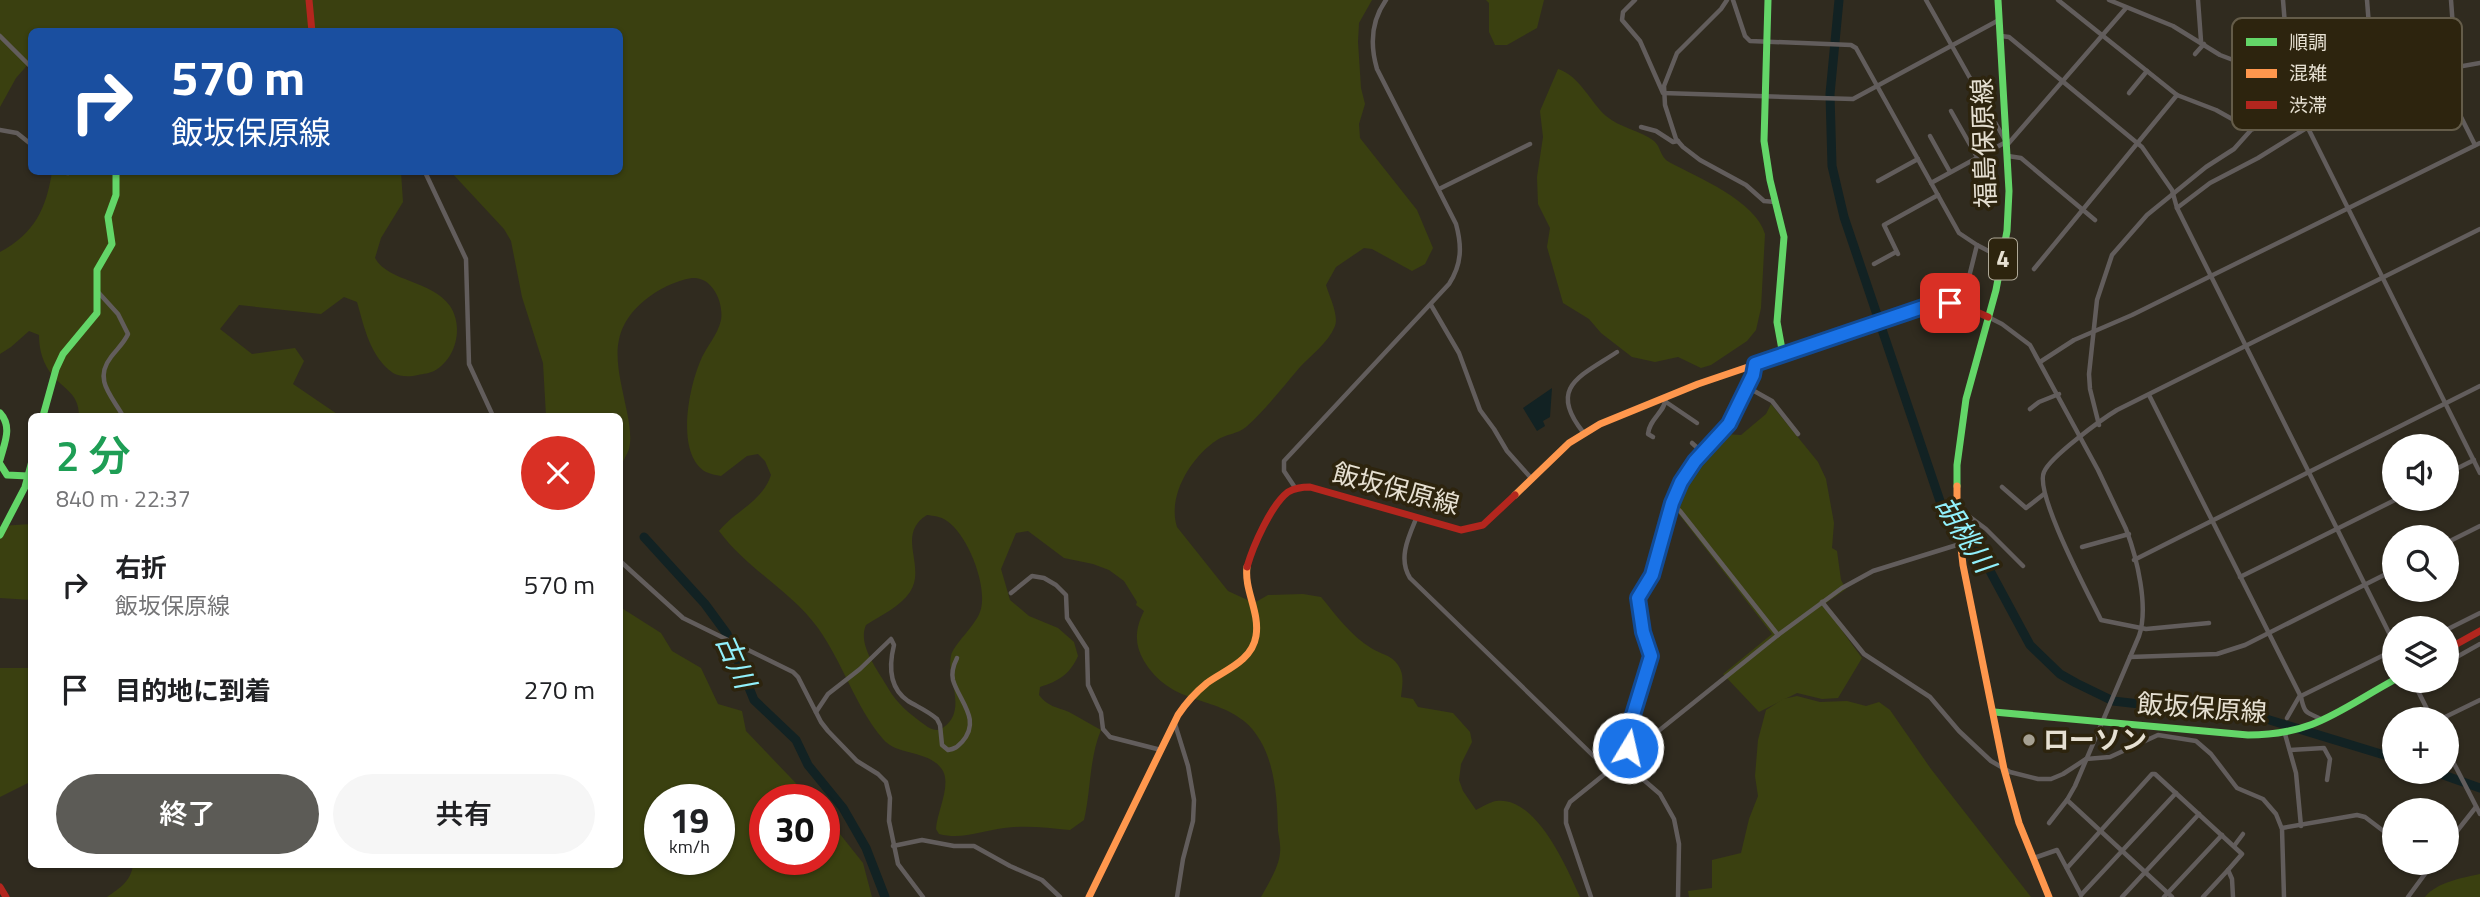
<!DOCTYPE html>
<html lang="ja">
<meta charset="utf-8">
<style>
body{margin:0;font-family:"Titillium Web","Noto Sans JP",sans-serif;background:#f6f6f6;color:#202124;height:100vh;display:flex;flex-direction:column;font-size:26px;white-space:nowrap}
*{box-sizing:border-box;margin:0}
p{font-size:23px;color:#757577}
.icon{flex:none;width:38px;height:38px;fill:none;stroke:currentColor;stroke-width:2;stroke-linecap:round;stroke-linejoin:round}
.map{position:relative;flex:1;overflow:hidden}
.panel{position:absolute;left:28px;top:413px;width:595px;height:455px;display:flex;flex-direction:column;background:#fff;border-radius:10px;box-shadow:0 2px 5px #0004}
.panel>*{flex:none}
.guide{position:absolute;left:28px;top:28px;width:595px;height:147px;border-radius:10px;box-shadow:0 2px 5px #0004;background:#1a4fa0;color:#fff;overflow:hidden}
.fabs{position:absolute;left:2382px;top:434px;display:grid;gap:14px}
.fabs a{display:grid;place-items:center;width:77px;height:77px;border-radius:50%;background:#fff;box-shadow:0 2px 5px #0004;font-size:35px}
.speed{position:absolute;left:644px;top:784px;display:flex;gap:14px;font-size:35px;font-weight:700;text-align:center}
.speed>*{display:grid;place-content:center;width:91px;height:91px;border-radius:50%;background:#fff;box-shadow:0 2px 5px #0004;line-height:1}
.speed small{font-size:18px;font-weight:400}
.speed .limit{border:10px solid #d22;background:#fff;color:#111}
.pin{position:absolute;display:grid;place-items:center;width:60px;height:60px;color:#fff;margin:-30px;border-radius:14px;box-shadow:0 4px 10px #0006}
.me{position:absolute;width:77px;margin:-38px;rotate:9deg;stroke-linejoin:round;filter:drop-shadow(0 0 5px #0008)}
.turn{display:flex;align-items:center;gap:24px;height:147px;padding:0 28px;font-size:32px}
.turn .icon{width:91px;height:91px;stroke-width:2.5}
.turn b{display:block;font-size:49px;line-height:60px}
.round{display:grid;place-items:center;flex:none;width:74px;height:74px;border-radius:37px;background:#f6f6f6}
.headline{display:flex;align-items:center;justify-content:space-between;height:119px;padding:0 28px}
h1{font-size:42px;font-weight:600;line-height:52px;color:#1e9e55}
.cta{display:flex;gap:14px;margin-top:auto;padding:14px 28px}
.cta a{flex:1;height:80px;border-radius:42px;background:#5c5b56;color:#fff;font-size:28px;font-weight:600;line-height:80px;text-align:center}
.cta a+a{background:#f6f6f6;color:#202124}
ul{padding:0;list-style:none}
li{display:flex;align-items:center;gap:21px;height:105px;padding:0 28px}
li div{flex:1}
li b{display:block;font-size:26px}
li em{font-style:normal}
.map>svg:first-child{display:block}
.green{fill:#3a4010;fill-rule:evenodd}
.water{fill:#122223}
.lines{fill:none;stroke-linecap:round;stroke-linejoin:round}
.river{stroke:#122223;stroke-width:9}
.street{stroke:#625d5c;stroke-width:4.5}
.fast{stroke:#63d668;stroke-width:7}
.slow{stroke:#ff974d;stroke-width:7}
.jam{stroke:#b3261e;stroke-width:7}
.route-casing{stroke:#114b97;stroke-width:18}
.route{stroke:#1a73e8;stroke-width:12}
.poi-dot{fill:#a6a193;stroke:#2d240e;stroke-width:2.5}
.labels{text-anchor:middle;stroke-width:7;stroke-linejoin:round;paint-order:stroke}
.shield{fill:#2d240e;stroke:#aea897;stroke-width:2}
.shield-label{font-size:24px;font-weight:bold;fill:#e6e0d2}
.street-label{font-size:26px;fill:#e6e0d2;stroke:#2d240e}
.poi-label{font-size:26px;font-weight:bold;fill:#e6e0d2;stroke:#2d240e;text-anchor:start}
.water-label{font-size:28px;font-style:italic;fill:#91f1fc;stroke:#2d240e}
.key{fill:#2d240e;stroke:#645c49;stroke-width:2}
.key-label{font-size:19px;fill:#e6e0d2}
</style>
<div class="map">
<svg width="2480" height="897" viewBox="0 0 2480 897">
<rect width="100%" height="100%" fill="#302b1f"/>
<g class="green">
<path d="M0,0H1372L1359,23L1358,42L1361,88L1365,104L1359,124L1360,138L1417,210L1433,248L1425,264L1412,271L1372,249L1364,248L1336,267L1326,285C1329,296 1339,315 1335,326C1328,343 1311,355 1300,367C1282,388 1266,409 1246,427C1238,434 1226,434 1217,440C1191,457 1167,496 1177,527L1228,591L1254,603L1268,595L1303,594L1321,597C1336,615 1351,636 1371,648C1380,654 1392,655 1398,665C1405,675 1402,686 1401,697L1413,699L1418,707L1453,713L1470,732L1472,742L1461,764L1459,780L1463,791L1476,810C1482,807 1490,802 1496,801C1536,795 1567,868 1580,897H1261C1268,884 1279,867 1280,853C1281,846 1279,838 1278,831C1277,795 1275,747 1244,721C1211,695 1171,705 1144,661C1134,644 1135,629 1144,611L1136,605L1137,602L1124,581L1109,570L1093,564L1064,558L1028,531L1016,533L1001,569L1010,600L1029,616L1058,628L1074,642L1078,656C1070,674 1059,681 1040,687L1039,695C1048,707 1057,707 1069,712C1080,718 1090,724 1101,730C1089,759 1091,790 1084,820L1070,830C1049,828 1026,825 1004,828C981,831 962,840 939,834L936,829C937,812 951,786 943,771C930,749 898,757 883,739C855,706 843,663 818,628C790,590 747,569 719,531C735,511 763,501 771,475L765,461L758,454L747,456L721,476C716,475 710,474 706,472C675,454 689,388 700,362C705,348 718,335 721,320C724,302 712,276 692,278C674,281 659,289 645,300C605,333 618,367 627,412C629,423 632,437 629,449C627,455 622,462 620,468V416H546L543,363L522,297L511,241L504,229L451,172H620V32H32L31,61L16,78L0,107ZM927,515C934,516 940,516 947,521C968,535 989,588 980,612C975,626 953,645 951,656C946,677 968,709 944,727C938,732 931,730 925,725C910,714 897,704 888,688C878,670 857,645 866,625C880,616 901,606 910,592C927,566 895,535 927,515Z"/>
<path d="M1486,0H1544L1537,28L1507,45H1495L1489,32V3Z"/>
<path d="M1558,69C1580,76 1590,102 1606,116C1620,128 1640,130 1654,141C1661,147 1660,157 1669,162C1697,177 1756,201 1765,234L1761,308L1756,330L1747,341L1711,365L1701,368L1678,357L1655,362L1632,357L1601,333L1589,319L1563,303L1547,247L1550,228L1538,204L1537,177L1543,137L1540,111Z"/>
<path d="M52,172H401L403,202L381,238L375,258C388,282 432,280 450,306C464,327 456,359 434,371C430,373 423,374 418,375C410,377 400,377 393,373C370,357 364,326 357,302L344,297L321,314L239,305L220,329L252,354L295,348L304,361L293,384L340,416H79C79,394 65,390 53,376C43,364 39,350 39,335L29,331L11,347L0,354V252C35,233 46,209 52,172Z"/>
<path d="M1771,404L1818,462L1826,479L1834,523L1832,548L1837,551L1841,580L1846,589L1826,603L1843,632L1862,658L1838,698L1822,699L1797,693L1759,712L1723,674L1772,634L1674,508L1690,474L1724,434L1741,435L1766,414Z"/>
<path d="M31,524V600L0,598V526Z"/>
<path d="M620,607L661,633L672,651L701,668L718,704L742,711L746,731L812,800H765V859H824V814L863,863L872,897H107C120,888 131,881 133,865L620,864ZM660,800H719V859H660Z"/>
<path d="M0,668H31L32,781L0,797Z"/>
<path d="M1797,696L1820,702L1847,701L1866,706L1879,702L1890,710L1931,769L2031,897H1689L1688,891L1712,888V860L1741,853L1749,819L1758,796L1755,776L1758,740L1766,710L1783,699Z"/>
<path d="M2480,874V897H2425C2437,882 2462,878 2480,874Z"/>
</g>
<path class="water" d="M1552,388L1550,417L1543,421L1545,426L1537,431L1523,408Z"/>
<g class="lines">
<g class="river">
<path d="M1839,0L1830,94L1832,166L1844,217L1941,504L1945,511L1969,532L2030,645L2060,674L2076,683L2113,701L2263,718L2394,758"/>
<path d="M644,537L705,604L727,634L754,700L796,740L808,765L843,808L866,848L885,897"/>
<path d="M2435,772L2480,788"/>
</g>
<g class="street">
<path d="M1635,0L1623,12L1622,20L1640,41L1663,93L1853,99L1999,20"/>
<path d="M1727,0L1721,9L1677,53L1664,86L1665,105L1676,139L1683,147L1700,160L1746,185L1764,201L1775,202"/>
<path d="M1733,0L1745,36L1750,41L1851,45L1856,48L1959,233L1977,245L1962,305"/>
<path d="M1926,0L2005,140"/>
<path d="M2058,0L2177,95L2216,110L2250,129"/>
<path d="M2109,0L2173,26L2220,55L2241,63L2289,75"/>
<path d="M2198,0L2201,41"/>
<path d="M2283,0L2289,75L2298,108L2480,473"/>
<path d="M2367,0L2373,77"/>
<path d="M2451,0L2456,68"/>
<path d="M0,36L32,68"/>
<path d="M2001,36L2009,37L2142,147L2172,190L2177,208L2394,643"/>
<path d="M2195,54L2204,44"/>
<path d="M2438,71L2475,145"/>
<path d="M2129,93L2147,71"/>
<path d="M1951,111L1977,157"/>
<path d="M1641,127L1656,131L1673,142L1678,141"/>
<path d="M0,130L17,133L32,145"/>
<path d="M1930,136L1950,172"/>
<path d="M2008,144L2126,8"/>
<path d="M2008,156L2021,158L2095,220"/>
<path d="M59,172L68,173L72,172"/>
<path d="M425,172L466,259L469,364L493,416"/>
<path d="M1878,181L1918,159"/>
<path d="M1931,183L2006,142"/>
<path d="M1439,189L1530,144"/>
<path d="M2177,208L2210,183L2258,158L2308,127"/>
<path d="M1977,245L2002,258"/>
<path d="M1898,254L1884,225L1938,195"/>
<path d="M1874,264L1896,252"/>
<path d="M2034,269L2177,95"/>
<path d="M98,292L118,314L128,334C124,343 117,349 111,357C93,380 112,396 123,416"/>
<path d="M1431,305L1459,353L1480,410L1494,429L1507,451L1531,478"/>
<path d="M1988,317L2002,324L2030,345L2098,470L2126,529C2137,558 2149,607 2139,636L2075,786L2067,800L2172,897"/>
<path d="M2040,362L2074,340L2132,315L2480,143"/>
<path d="M1747,387L1772,401L1798,434"/>
<path d="M2149,395L2301,697C2305,717 2308,711 2322,720"/>
<path d="M1666,402L1697,423"/>
<path d="M2030,409L2039,402L2059,394"/>
<path d="M2099,425L2090,389L2089,374L2097,300L2112,255L2147,215L2206,167L2234,149L2251,130L2289,114L2334,81L2347,78L2406,76L2480,63"/>
<path d="M1583,432C1547,387 1581,376 1617,352"/>
<path d="M1653,437L1648,434C1649,419 1665,412 1666,398"/>
<path d="M1692,443L1703,453"/>
<path d="M2446,474L2474,460"/>
<path d="M2002,487L2026,508L2044,494"/>
<path d="M1296,489L1284,471V461L1449,284C1462,264 1462,246 1456,224L1377,69C1370,45 1371,21 1386,0"/>
<path d="M1672,504L1680,511L1778,635"/>
<path d="M1958,508L1986,529L2023,566"/>
<path d="M1416,519C1408,538 1398,559 1410,578L1608,770"/>
<path d="M2446,543L2480,526"/>
<path d="M2082,547L2129,534"/>
<path d="M2134,560L2480,386"/>
<path d="M620,561L683,618L793,672L798,677L821,722L828,731L857,761L878,774L886,782L890,798L889,821L898,864L923,897"/>
<path d="M2240,577L2397,499"/>
<path d="M1011,593L1032,576L1044,578L1056,585L1066,595L1067,618L1087,649L1088,685L1101,713L1103,729L1110,737L1161,750"/>
<path d="M1822,602L1864,654L1930,697L1959,731L1991,761L2010,772L2038,779H2051L2063,774L2086,759L2110,757L2158,735L2196,741L2211,754L2237,788L2263,799L2276,814L2282,829L2284,897"/>
<path d="M2209,623L2146,629L2101,620C2089,595 2034,493 2044,472C2050,457 2102,419 2117,410L2480,229"/>
<path d="M2446,630L2480,613"/>
<path d="M2130,657L2217,654L2245,645L2394,570"/>
<path d="M2446,663L2480,644"/>
<path d="M2413,681L2432,719"/>
<path d="M816,712L828,694L860,669L891,639L894,645C889,665 889,688 908,701C918,707 928,711 937,719L940,725L942,745L948,750C955,749 957,747 962,742C982,720 959,701 953,680C951,672 954,664 957,658"/>
<path d="M2287,718L2299,697L2394,650"/>
<path d="M2441,719L2480,700"/>
<path d="M1175,724L1188,766L1194,800L1193,821L1183,859L1177,897"/>
<path d="M2285,734L2296,773L2301,826"/>
<path d="M2446,748L2480,814"/>
<path d="M2290,750L2324,748L2330,759L2327,780"/>
<path d="M2049,823L2067,800"/>
<path d="M2282,828L2357,815L2365,817L2394,839"/>
<path d="M2446,845L2476,807"/>
<path d="M893,846L922,840L954,846H974L1010,866L1042,880L1060,897"/>
<path d="M2234,846L2243,834"/>
<path d="M2034,858L2057,850L2081,895"/>
<path d="M2424,863L2430,867"/>
<path d="M2067,868L2152,774H2155L2242,854L2228,870L2232,879L2233,897"/>
<path d="M2081,895L2176,793"/>
<path d="M1591,897L1566,823V810L1570,802L1778,635L1842,588L1873,571L1960,544"/>
<path d="M1678,897L1679,844L1674,819L1660,794L1638,775L1628,745L1629,728L1652,656L1643,632L1638,598L1654,571L1672,504L1681,482L1695,461L1729,424L1753,375L1755,364"/>
<path d="M2122,897L2199,814"/>
<path d="M2164,897L2222,835"/>
<path d="M2203,897L2228,870"/>
<path d="M2408,897L2433,863"/>
</g>
<g class="fast">
<path d="M1768,0L1764,141L1770,180L1784,237L1777,322L1783,355"/>
<path d="M0,413C13,427 4,444 0,460"/>
<path d="M43,416L56,369L63,354L97,313V270L112,244L108,217L116,195V172"/>
<path d="M0,464L7,475L28,476"/>
<path d="M1957,486V465L1966,399L1996,290L2007,231L2009,191L1998,0"/>
<path d="M0,535L25,487L32,461"/>
<path d="M1994,712L2248,735C2314,735 2339,710 2394,680"/>
</g>
<g class="slow">
<path d="M1957,486V512L1963,565L2004,769L2019,823L2049,897"/>
<path d="M1515,495L1569,443L1600,424L1698,384L1851,332"/>
<path d="M1089,897L1178,715C1186,703 1196,692 1207,683C1225,670 1252,661 1256,636C1260,612 1244,590 1247,567"/>
</g>
<g class="jam">
<path d="M309,0L312,32"/>
<path d="M1851,332L1934,304H1959L1988,317"/>
<path d="M1247,567C1253,546 1271,505 1288,492C1295,488 1302,487 1310,487L1461,530L1483,525L1515,495"/>
<path d="M2446,650L2480,631"/>
<path d="M0,887L6,897"/>
</g>
</g>
<g class="lines">
<g class="route-casing">
<path id="route" d="M1628,748L1629,728L1651,656L1643,632L1638,598L1652,575L1672,503L1681,482L1695,461L1729,424L1753,375L1755,364L1929,305L1950,303"/>
</g>
<use href="#route" class="route"/>
</g>
<circle class="poi-dot" cx="2029" cy="740" r="7"/>
<g class="labels">
<rect class="shield" x="1989" y="238.5" width="28" height="41" rx="5"/>
<g class="shield-label">
<text x="2003" y="267">4</text>
</g>
<g class="street-label">
<text transform="translate(1984 143) rotate(-92)" y="9">福島保原線</text>
<text transform="translate(1396 489) rotate(15)" y="9">飯坂保原線</text>
<text transform="translate(2202 708) rotate(4)" y="9">飯坂保原線</text>
</g>
<g class="poi-label">
<text x="2043" y="749">ローソン</text>
</g>
<g class="water-label">
<text transform="translate(1965 534) rotate(57)" y="10">胡桃川</text>
<text transform="translate(736 661) rotate(66)" y="10">古川</text>
</g>
</g>
<rect x="2232" y="18" width="230" height="112" rx="10" class="key"/>
<rect x="2246" y="38" width="31" height="8" fill="#63d668"/>
<rect x="2246" y="69" width="31" height="9" fill="#ff974d"/>
<rect x="2246" y="101" width="31" height="8" fill="#b3261e"/>
<g class="key-label">
<text x="2289" y="49">順調</text>
<text x="2289" y="80">混雑</text>
<text x="2289" y="112">渋滞</text>
</g>
</svg>
<div class="fabs">
<a><svg class="icon" aria-label="sound" viewBox="0 0 24 24"><path d="M4 9h4l5-4v14l-5-4H4zM17 9q2 3 0 6"/></svg></a>
<a><svg class="icon" aria-label="search" viewBox="0 0 24 24"><circle cx="10" cy="10" r="6"/><path d="M15 15l6 6"/></svg></a>
<a><svg class="icon" aria-label="layers" viewBox="0 0 24 24"><path d="M12 4l9 5-9 5-9-5zM3 14l9 5 9-5"/></svg></a>
<a>+</a>
<a>−</a>
</div>
<div class="speed"><div>19<small>km/h</small></div><div class="limit">30</div></div>
<div class="pin" style="left:1950px;top:303px;background:#d93025"><svg class="icon" aria-label="arrive" viewBox="0 0 24 24"><path d="M6 21V4h12l-3 4 3 4H6"/></svg></div>
<svg class="me" style="left:1628px;top:748px" viewBox="-20 -20 40 40"><circle r="17" fill="#1a73e8" stroke="#fff" stroke-width="3"/><path d="M0-11L8 9 0 5-8 9z" fill="#fff"/></svg>
<div class="guide">
<div class="turn"><svg class="icon" aria-label="right" viewBox="0 0 24 24"><path d="M7 20v-9h11M14 6l5 5-5 5"/></svg><div><b>570 m</b>飯坂保原線</div></div>
</div>
<section class="panel">
<div class="headline"><div><h1>2 分</h1><p>840 m · 22:37</p></div><a class="round" style="background:#d93025;color:#fff"><svg class="icon" aria-label="close" viewBox="0 0 24 24"><path d="M6 6l12 12M18 6L6 18"/></svg></a></div>
<ul>
<li><svg class="icon" aria-label="right" viewBox="0 0 24 24"><path d="M7 20v-9h11M14 6l5 5-5 5"/></svg><div><b>右折</b><p>飯坂保原線</p></div><em>570 m</em></li>
<li><svg class="icon" aria-label="arrive" viewBox="0 0 24 24"><path d="M6 21V4h12l-3 4 3 4H6"/></svg><div><b>目的地に到着</b></div><em>270 m</em></li>
</ul>
<div class="cta"><a>終了</a><a>共有</a></div>
</section>
</div>
